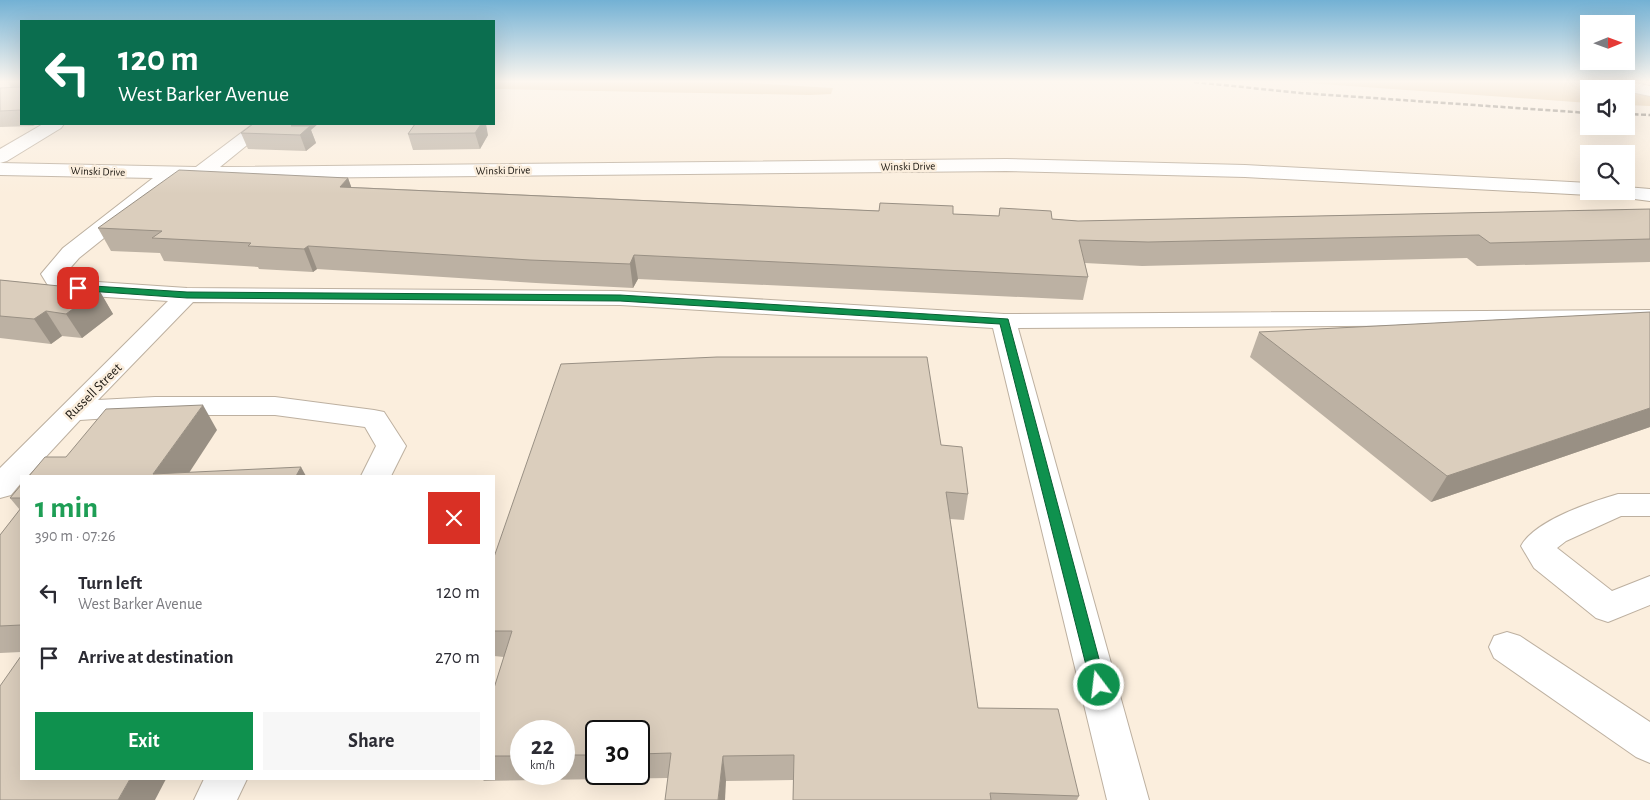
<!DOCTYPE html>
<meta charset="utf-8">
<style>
body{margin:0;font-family:"Alegreya Sans",sans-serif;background:#f7f7f7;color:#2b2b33;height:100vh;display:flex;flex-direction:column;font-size:19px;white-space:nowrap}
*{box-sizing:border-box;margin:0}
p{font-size:16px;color:#7c7c81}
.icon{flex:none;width:28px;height:28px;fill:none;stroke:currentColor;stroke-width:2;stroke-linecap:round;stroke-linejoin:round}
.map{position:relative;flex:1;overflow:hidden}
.sheet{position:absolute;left:20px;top:475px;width:475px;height:305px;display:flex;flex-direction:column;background:#fff;border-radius:0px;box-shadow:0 5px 20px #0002}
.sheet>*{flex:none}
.banner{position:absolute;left:20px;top:20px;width:475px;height:105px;border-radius:0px;box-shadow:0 5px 20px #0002;background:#0b6e4f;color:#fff;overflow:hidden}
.needle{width:32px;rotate:89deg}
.tools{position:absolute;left:1580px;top:15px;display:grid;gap:10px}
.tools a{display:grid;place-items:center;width:55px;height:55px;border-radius:0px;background:#fff;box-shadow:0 5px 20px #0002;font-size:25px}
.speed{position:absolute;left:510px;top:720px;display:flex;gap:10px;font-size:25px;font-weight:700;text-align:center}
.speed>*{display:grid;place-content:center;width:65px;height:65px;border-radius:50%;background:#fff;box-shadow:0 5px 20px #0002;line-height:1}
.speed small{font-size:12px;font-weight:400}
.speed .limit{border:2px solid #111;border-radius:8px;background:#fff;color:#111}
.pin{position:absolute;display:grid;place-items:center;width:42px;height:42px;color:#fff;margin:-21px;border-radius:10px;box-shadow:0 2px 8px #0006}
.me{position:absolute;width:55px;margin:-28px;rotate:345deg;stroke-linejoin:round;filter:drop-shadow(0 0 4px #0008)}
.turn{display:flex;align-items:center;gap:18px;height:105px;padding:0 15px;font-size:22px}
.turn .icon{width:65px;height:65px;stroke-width:2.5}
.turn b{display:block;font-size:35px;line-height:42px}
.round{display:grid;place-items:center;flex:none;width:52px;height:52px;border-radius:0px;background:#f7f7f7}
.head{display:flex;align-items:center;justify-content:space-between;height:85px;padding:0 15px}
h1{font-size:30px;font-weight:700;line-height:38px;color:#1e9e55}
.cta{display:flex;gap:10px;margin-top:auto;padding:10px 15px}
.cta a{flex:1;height:58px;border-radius:0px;background:#0f914e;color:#fff;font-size:20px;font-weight:700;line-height:58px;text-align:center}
.cta a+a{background:#f7f7f7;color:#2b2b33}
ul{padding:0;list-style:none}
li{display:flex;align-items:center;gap:15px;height:65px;padding:0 15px}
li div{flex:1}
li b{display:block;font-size:19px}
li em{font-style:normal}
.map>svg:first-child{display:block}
.green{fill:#ddbe93}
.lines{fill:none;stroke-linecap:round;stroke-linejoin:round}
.minor-casing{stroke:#bdb0a0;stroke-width:2}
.minor{fill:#fff;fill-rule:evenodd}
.rail{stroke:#544e45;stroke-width:2.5;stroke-dasharray:5 2.5;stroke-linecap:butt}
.wall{fill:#bcb1a3;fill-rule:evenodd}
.shaded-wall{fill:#999084}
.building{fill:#dbcebd;stroke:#999084}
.route{fill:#0f914e;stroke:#0a5e33}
.labels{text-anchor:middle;stroke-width:5;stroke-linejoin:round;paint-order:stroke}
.far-street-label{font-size:11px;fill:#19150f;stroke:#fbeedd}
.street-label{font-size:14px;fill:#19150f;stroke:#fbeedd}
</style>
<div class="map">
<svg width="1650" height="800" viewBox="0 0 1650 800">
<rect width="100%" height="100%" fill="#fbeedd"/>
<g class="green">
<path d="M494,82H734L833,88L831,94L810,95L494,89Z"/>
<path d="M1294,82H1573L1609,89H1589V103Z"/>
<path d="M1626,92L1650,96V106L1626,105Z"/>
</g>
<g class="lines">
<g class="minor-casing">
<g id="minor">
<path d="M1595,82H1631L1650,86V96L1626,91V89H1613L1597,85Z"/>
<path d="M43,124H64L61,128L7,161L0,163V149Z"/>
<path d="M253,124H273L220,167L1006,159L1245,165L1589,183V191H1597L1589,195L1245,177L1006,171L174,179L164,190L79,258L64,275L68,280L187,288L620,291L1004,314L1650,310V324L1018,328L1149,800H1107L993,328L620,305L193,302L98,400L155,397H275L374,410L384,412L406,446L391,476H361L376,446L365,427L275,415H155L80,420L28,476H21V483L11,495L0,498V468L168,301L60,294L52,292L41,274L63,248L153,178L0,175V163L196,167Z"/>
<path d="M1626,187L1650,189V201L1603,195L1600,191H1626Z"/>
<path d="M1618,494H1650V516H1621L1566,541L1557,548L1612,591L1650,576V605L1608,622L1596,618L1534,568L1521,546C1534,521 1591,502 1618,494Z"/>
<path d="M1507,632L1520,636L1650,722V763L1636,757L1494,658L1489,647L1494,636Z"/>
<path d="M204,779H247L237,800H194Z"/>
</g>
</g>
<use href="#minor" class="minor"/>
<g class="rail">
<path d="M1194,82L1301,93L1589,113"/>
<path d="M1626,114L1650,115"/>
</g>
</g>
<g class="wall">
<path d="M8,82H21V124H37L33,126L0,127V88H11Z"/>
<path d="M415,124L488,135L480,149L413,150L408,134Z"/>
<path d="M311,130L316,143L306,151L248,149L241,133Z"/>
<path d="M348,178L351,187L999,216L1000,208L1052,219L1078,221L1650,209V262L1477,266L1467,258L1142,266L1085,263L1088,277L1083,300L638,279L633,288L536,283L317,269L313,272L259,269L258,267L164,261L160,253L111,251L98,228Z"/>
<path d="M0,280L99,290L113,314L82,338L62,336L51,344L0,338Z"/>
<path d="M1650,312V427L1431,502L1250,357L1259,332Z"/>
<path d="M941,445L968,494L964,520L950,519L978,708L1079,796L1077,800H793V780L726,781L668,778L484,781L482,779H494V688L504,657L494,656V557ZM521,731H564V774H521ZM596,731H639V774H596Z"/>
<path d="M21,485V652L0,653V535L20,510L10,498Z"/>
</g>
<g class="shaded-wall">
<path d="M293,124H318L311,130L316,143L306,151L300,135L291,126Z"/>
<path d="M481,124H486L488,135L480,149L475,133Z"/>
<path d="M348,178L356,200L340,187Z"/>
<path d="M308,246L317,269L313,272L304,249Z"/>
<path d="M634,255L638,279L633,288L630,264Z"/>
<path d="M99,290L113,314L82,338L66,314Z"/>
<path d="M46,311L62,336L51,344L34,319Z"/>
<path d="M203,405L217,430L187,476L153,474Z"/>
<path d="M1650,408V427L1431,502L1447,476Z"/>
<path d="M301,467L306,476H296Z"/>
<path d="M723,756L726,781L725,800H718Z"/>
<path d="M130,779H166L155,800H118Z"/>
</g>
<g class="building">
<path d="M21,87V110L0,111V88Z"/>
<path d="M253,124H293L291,126H310L300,135L241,133Z"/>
<path d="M415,124H481L475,133L408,134Z"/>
<path d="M179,170L348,178L340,187L879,211L880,203L953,206V214L999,216L1000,208L1051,211L1052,219L1078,221L1650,209V239L1490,243L1479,235L1148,242L1079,240L1088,277L634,255L630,264L530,260L308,246L304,249L248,246L251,243L152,238L162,231L98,228Z"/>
<path d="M0,280L99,290L66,314L46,311L34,319L0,316Z"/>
<path d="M1650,312V408L1447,476L1259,332Z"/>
<path d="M717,357H927L941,445L962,447L968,494L946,492L978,708L1058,709L1079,796L990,793L991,800H793L794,755L723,756L718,800H665L671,753L639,754V731H596V755H564V731H521V756H494V688L512,631H494V557L561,364Z"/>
<path d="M203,405L153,474L301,467L296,476H29L45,457H66L106,409Z"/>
<path d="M21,485V498H10Z"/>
<path d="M21,508V625L0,626V535Z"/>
<path d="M21,656V779H130L118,800H0V686Z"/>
</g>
<linearGradient id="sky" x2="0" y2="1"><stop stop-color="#73b1d4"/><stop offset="0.42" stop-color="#fdf7f0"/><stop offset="1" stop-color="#fdf7f0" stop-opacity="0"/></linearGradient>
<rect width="1650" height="194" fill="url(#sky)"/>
<path class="route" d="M78,285L187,292L620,295L1008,319L1106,685L1104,690L1099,692L1093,690L1091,685L1000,324L620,301L187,298L74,290V286Z"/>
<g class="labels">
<g class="far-street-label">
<text transform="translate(908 166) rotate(-1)" y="4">Winski Drive</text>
<text transform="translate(503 170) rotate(-1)" y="4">Winski Drive</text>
<text transform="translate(98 171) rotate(2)" y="4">Winski Drive</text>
</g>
<g class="street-label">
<text transform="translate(93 391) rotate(-45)" y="5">Russell Street</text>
</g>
</g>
</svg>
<div class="tools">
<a><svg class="needle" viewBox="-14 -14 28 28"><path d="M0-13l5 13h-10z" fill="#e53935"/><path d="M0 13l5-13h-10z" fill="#7c7c81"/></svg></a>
<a><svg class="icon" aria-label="sound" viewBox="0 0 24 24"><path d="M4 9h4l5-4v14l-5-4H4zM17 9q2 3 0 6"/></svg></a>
<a><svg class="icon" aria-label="search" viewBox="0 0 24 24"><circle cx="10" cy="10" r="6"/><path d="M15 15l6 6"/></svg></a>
</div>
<div class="speed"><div>22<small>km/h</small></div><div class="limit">30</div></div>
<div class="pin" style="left:78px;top:288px;background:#d93025"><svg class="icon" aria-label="arrive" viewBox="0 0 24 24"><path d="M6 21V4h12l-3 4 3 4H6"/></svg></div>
<svg class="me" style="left:1099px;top:685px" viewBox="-20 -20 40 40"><circle r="17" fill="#0f914e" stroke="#fff" stroke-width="3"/><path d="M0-11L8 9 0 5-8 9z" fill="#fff"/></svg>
<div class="banner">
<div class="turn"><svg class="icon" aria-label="left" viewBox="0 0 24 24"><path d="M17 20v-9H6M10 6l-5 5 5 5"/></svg><div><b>120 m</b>West Barker Avenue</div></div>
</div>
<section class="sheet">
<div class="head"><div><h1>1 min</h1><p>390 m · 07:26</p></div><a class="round" style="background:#d93025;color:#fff"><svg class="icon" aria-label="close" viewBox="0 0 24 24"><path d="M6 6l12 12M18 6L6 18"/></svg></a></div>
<ul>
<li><svg class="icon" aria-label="left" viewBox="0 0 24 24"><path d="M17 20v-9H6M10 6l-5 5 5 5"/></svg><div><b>Turn left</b><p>West Barker Avenue</p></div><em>120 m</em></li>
<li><svg class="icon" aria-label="arrive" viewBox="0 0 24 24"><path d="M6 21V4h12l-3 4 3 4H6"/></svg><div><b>Arrive at destination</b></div><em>270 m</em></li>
</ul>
<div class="cta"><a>Exit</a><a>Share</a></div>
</section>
</div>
